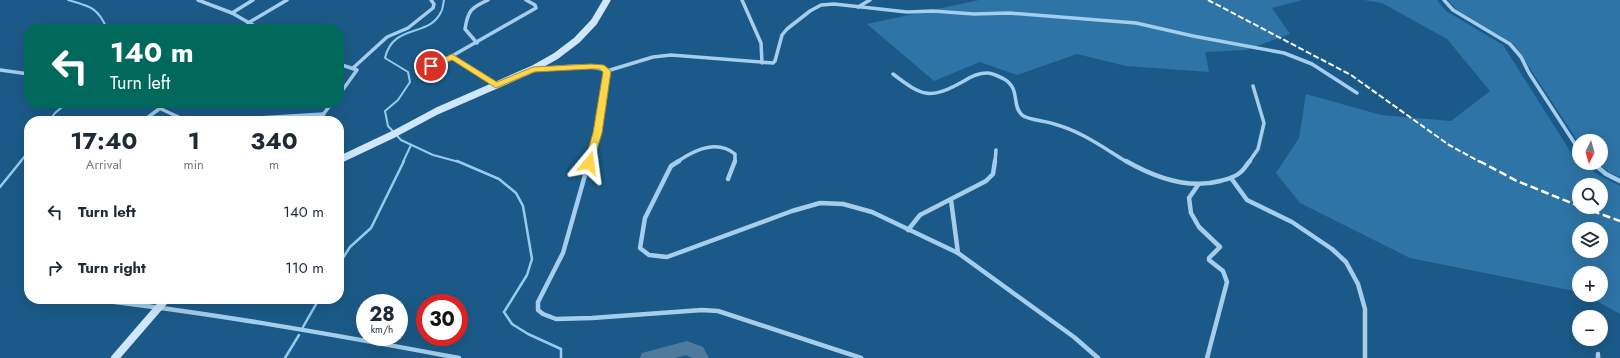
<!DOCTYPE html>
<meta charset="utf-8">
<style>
body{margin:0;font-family:Jost,sans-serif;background:#f2f2f3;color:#1f2937;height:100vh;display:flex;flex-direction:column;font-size:15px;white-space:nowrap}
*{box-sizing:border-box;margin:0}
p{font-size:13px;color:#747a83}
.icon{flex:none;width:22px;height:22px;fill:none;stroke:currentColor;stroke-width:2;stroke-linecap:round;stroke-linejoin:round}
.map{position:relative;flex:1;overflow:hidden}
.panel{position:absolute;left:24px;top:116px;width:320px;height:188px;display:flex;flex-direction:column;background:#fff;border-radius:16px;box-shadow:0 4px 16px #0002}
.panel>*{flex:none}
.guide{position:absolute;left:24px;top:24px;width:320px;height:84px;border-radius:16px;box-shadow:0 4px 16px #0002;background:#00695c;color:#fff;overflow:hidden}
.needle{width:26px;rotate:185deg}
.buttons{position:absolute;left:1572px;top:134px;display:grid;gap:8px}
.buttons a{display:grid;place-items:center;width:36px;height:36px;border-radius:50%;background:#fff;box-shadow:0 4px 16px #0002;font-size:20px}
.speed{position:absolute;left:356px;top:294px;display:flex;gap:8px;font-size:20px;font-weight:700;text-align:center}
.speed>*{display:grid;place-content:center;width:52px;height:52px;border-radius:50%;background:#fff;box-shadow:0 4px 16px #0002;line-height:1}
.speed small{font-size:10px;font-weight:400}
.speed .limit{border:6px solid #d22;background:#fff;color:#111}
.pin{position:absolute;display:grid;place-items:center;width:34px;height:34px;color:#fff;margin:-17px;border:2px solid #fff;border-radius:50%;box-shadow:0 1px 4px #0007}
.me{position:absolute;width:44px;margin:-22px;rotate:16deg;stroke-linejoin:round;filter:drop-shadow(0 0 3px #0008)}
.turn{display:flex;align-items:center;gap:14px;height:84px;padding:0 20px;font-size:18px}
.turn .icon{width:52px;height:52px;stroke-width:2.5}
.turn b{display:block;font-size:28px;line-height:34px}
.eta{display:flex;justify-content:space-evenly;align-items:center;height:68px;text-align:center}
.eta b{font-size:24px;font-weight:700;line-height:28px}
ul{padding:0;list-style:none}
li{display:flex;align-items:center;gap:12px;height:56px;padding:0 20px}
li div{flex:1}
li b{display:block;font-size:15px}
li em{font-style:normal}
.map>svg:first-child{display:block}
.green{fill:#2e74a6;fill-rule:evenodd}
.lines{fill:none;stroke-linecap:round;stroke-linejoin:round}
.stream-far1{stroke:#97cbee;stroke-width:2}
.stream{stroke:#97cbee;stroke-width:2.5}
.river{fill:#4e7b9c;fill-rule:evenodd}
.street-far1{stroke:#a4ceec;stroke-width:3.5}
.street{stroke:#a4ceec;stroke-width:4.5}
.secondary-far1{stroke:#d0e7f9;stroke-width:7}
.secondary{stroke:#d0e7f9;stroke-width:8}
.rail-far1{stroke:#fff;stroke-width:2;stroke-dasharray:6 2.5;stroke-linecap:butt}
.rail{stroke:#fff;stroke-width:2.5;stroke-dasharray:8 3.5;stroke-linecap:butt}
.route{fill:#ffd54a;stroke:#a68a30}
</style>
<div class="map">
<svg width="1620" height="358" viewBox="0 0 1620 358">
<rect width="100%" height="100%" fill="#1b5a88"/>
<g class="green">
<path d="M979,0H1302L1272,8L1290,34L1246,50L1205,52L1209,72L1126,66L1077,54L1017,75L980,62L934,81L867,24Z"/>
<path d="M1364,0H1437L1446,11L1503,45L1572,154L1579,159V163H1583L1600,176L1620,186V314L1586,295H1601V273H1579V292L1410,258L1300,203L1276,173L1299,138L1306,94L1381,115L1451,121L1490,91L1447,39L1382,3ZM1579,185H1601V207H1579ZM1579,229H1601V251H1579Z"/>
<path d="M1448,0H1620V177L1609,172L1598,163H1601V141H1579V143L1514,44L1457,10Z"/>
</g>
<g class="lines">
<g class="stream-far1">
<path d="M68,0C89,6 98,7 107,29"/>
<path d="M444,0C443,4 443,9 441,12C429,38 393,23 385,58L408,72L410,82L398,100L385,111L388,126L401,140L433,155L459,162"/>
<path d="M49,121L55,113L67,103"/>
<path d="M20,162L29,151"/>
<path d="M403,162L411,145"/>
</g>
<g class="stream">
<path d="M457,161L499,179L516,193L523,206L532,259L527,275L504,312L512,324L528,334L561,349V358"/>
<path d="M0,187L21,161"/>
<path d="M339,264L350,247L371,228L404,161"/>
<path d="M303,327L319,299"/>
<path d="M285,358L299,335"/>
</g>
<path class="river" d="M687,341L703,347L709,358H692L686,355L675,358H640L642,353Z"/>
<g class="street-far1">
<path d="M198,0L232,13L260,29"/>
<path d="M742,0L761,43L762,63"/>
<path d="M1444,0L1453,10L1510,44L1521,57L1529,73L1579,150"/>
<path d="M858,7L870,0"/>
<path d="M232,13L253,0"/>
<path d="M248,23L287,0"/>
<path d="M477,43L465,29C468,10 471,8 488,0"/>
<path d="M452,56L496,85"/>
<path d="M339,64L357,70L339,95"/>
<path d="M353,68L387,37L408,28L433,8L434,4L431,0"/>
<path d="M535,69C558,68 585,62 607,71L597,133L589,162"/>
<path d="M0,70L29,74"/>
<path d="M420,71L452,56L536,8L535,5L526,0"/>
<path d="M607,71L653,57L671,55L773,63L775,61L782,35L787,29L810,11L821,5L834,4L907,12L933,11L974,14L1009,13L1136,23L1193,36L1284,53L1312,64L1357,93"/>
<path d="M893,74C923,97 930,100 964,81C970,77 979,73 987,73C993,73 998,76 1004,79C1021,89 1011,105 1022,115C1027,120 1047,121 1054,124C1081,131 1104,148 1127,162"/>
<path d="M159,108L187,121"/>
<path d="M143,121L167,103"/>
<path d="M252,121L258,118L324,114"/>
<path d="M318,121L332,103"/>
<path d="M677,162C694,150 717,139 735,154V162"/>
<path d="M995,162L996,150"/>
<path d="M1249,162L1258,149L1264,123L1253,86"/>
</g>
<g class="street">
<path d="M589,161L563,253L538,302V310L543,314L556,319L592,318L702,310L718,311L861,358"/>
<path d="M679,161L671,166L645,218L640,248L649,255L667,257L792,211L820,203L843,204L872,212L958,253L1074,337L1098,358"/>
<path d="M1126,161C1154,177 1187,190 1220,181C1228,179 1236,177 1242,171C1245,168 1247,164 1250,161"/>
<path d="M1593,163L1606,174L1620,181"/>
<path d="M1231,178L1247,200L1292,222L1332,249L1346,262L1358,284L1365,309V358"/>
<path d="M728,179L735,161"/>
<path d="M1198,185L1189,198L1191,213L1199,227L1220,247L1209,258V260L1223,271L1227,282L1207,358"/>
<path d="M951,200L958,253"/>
<path d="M908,230L920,215L986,181L993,174L995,161"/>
<path d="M89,299C213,313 336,335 459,358"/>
<path d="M1598,354V358"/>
</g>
<path class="secondary-far1" d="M339,160L394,134L437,111L533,69L556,56L577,40L594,22L607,0"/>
<path class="secondary" d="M115,358L166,299"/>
<path class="rail-far1" d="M1208,0L1351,75L1449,145L1480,162"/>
<g class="rail">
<path d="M1479,161L1517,181L1579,206"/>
<path d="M1581,207L1620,221"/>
</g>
</g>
<path class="route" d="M452,54L497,82L533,67L591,64L604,65L611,71L602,133L592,165H585L584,163L593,133L603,72L599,69H591L534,72L496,88L452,60L434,68L431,69L427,66Z"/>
</svg>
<div class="buttons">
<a><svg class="needle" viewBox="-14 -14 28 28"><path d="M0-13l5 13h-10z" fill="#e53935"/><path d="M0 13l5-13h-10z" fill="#747a83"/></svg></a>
<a><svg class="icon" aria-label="search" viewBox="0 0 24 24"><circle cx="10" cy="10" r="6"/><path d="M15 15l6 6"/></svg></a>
<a><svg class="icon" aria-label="layers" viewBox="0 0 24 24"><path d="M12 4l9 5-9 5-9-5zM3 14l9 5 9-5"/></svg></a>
<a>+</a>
<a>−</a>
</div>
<div class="speed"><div>28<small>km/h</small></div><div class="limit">30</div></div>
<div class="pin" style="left:431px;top:66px;background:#d93025"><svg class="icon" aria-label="arrive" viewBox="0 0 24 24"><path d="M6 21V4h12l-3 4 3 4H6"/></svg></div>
<svg class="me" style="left:589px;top:163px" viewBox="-20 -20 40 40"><path d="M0-17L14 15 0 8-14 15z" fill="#ffd54a" stroke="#fff" stroke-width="4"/></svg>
<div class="guide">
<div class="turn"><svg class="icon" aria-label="left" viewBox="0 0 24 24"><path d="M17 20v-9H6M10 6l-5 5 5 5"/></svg><div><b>140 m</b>Turn left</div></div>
</div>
<section class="panel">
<div class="eta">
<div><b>17:40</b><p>Arrival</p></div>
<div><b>1</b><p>min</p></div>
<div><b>340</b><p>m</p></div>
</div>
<ul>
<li><svg class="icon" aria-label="left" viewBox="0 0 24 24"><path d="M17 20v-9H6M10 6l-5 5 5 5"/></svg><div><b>Turn left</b></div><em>140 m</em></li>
<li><svg class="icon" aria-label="right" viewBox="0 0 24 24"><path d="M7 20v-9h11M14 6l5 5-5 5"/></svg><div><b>Turn right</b></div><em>110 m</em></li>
</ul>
</section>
</div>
